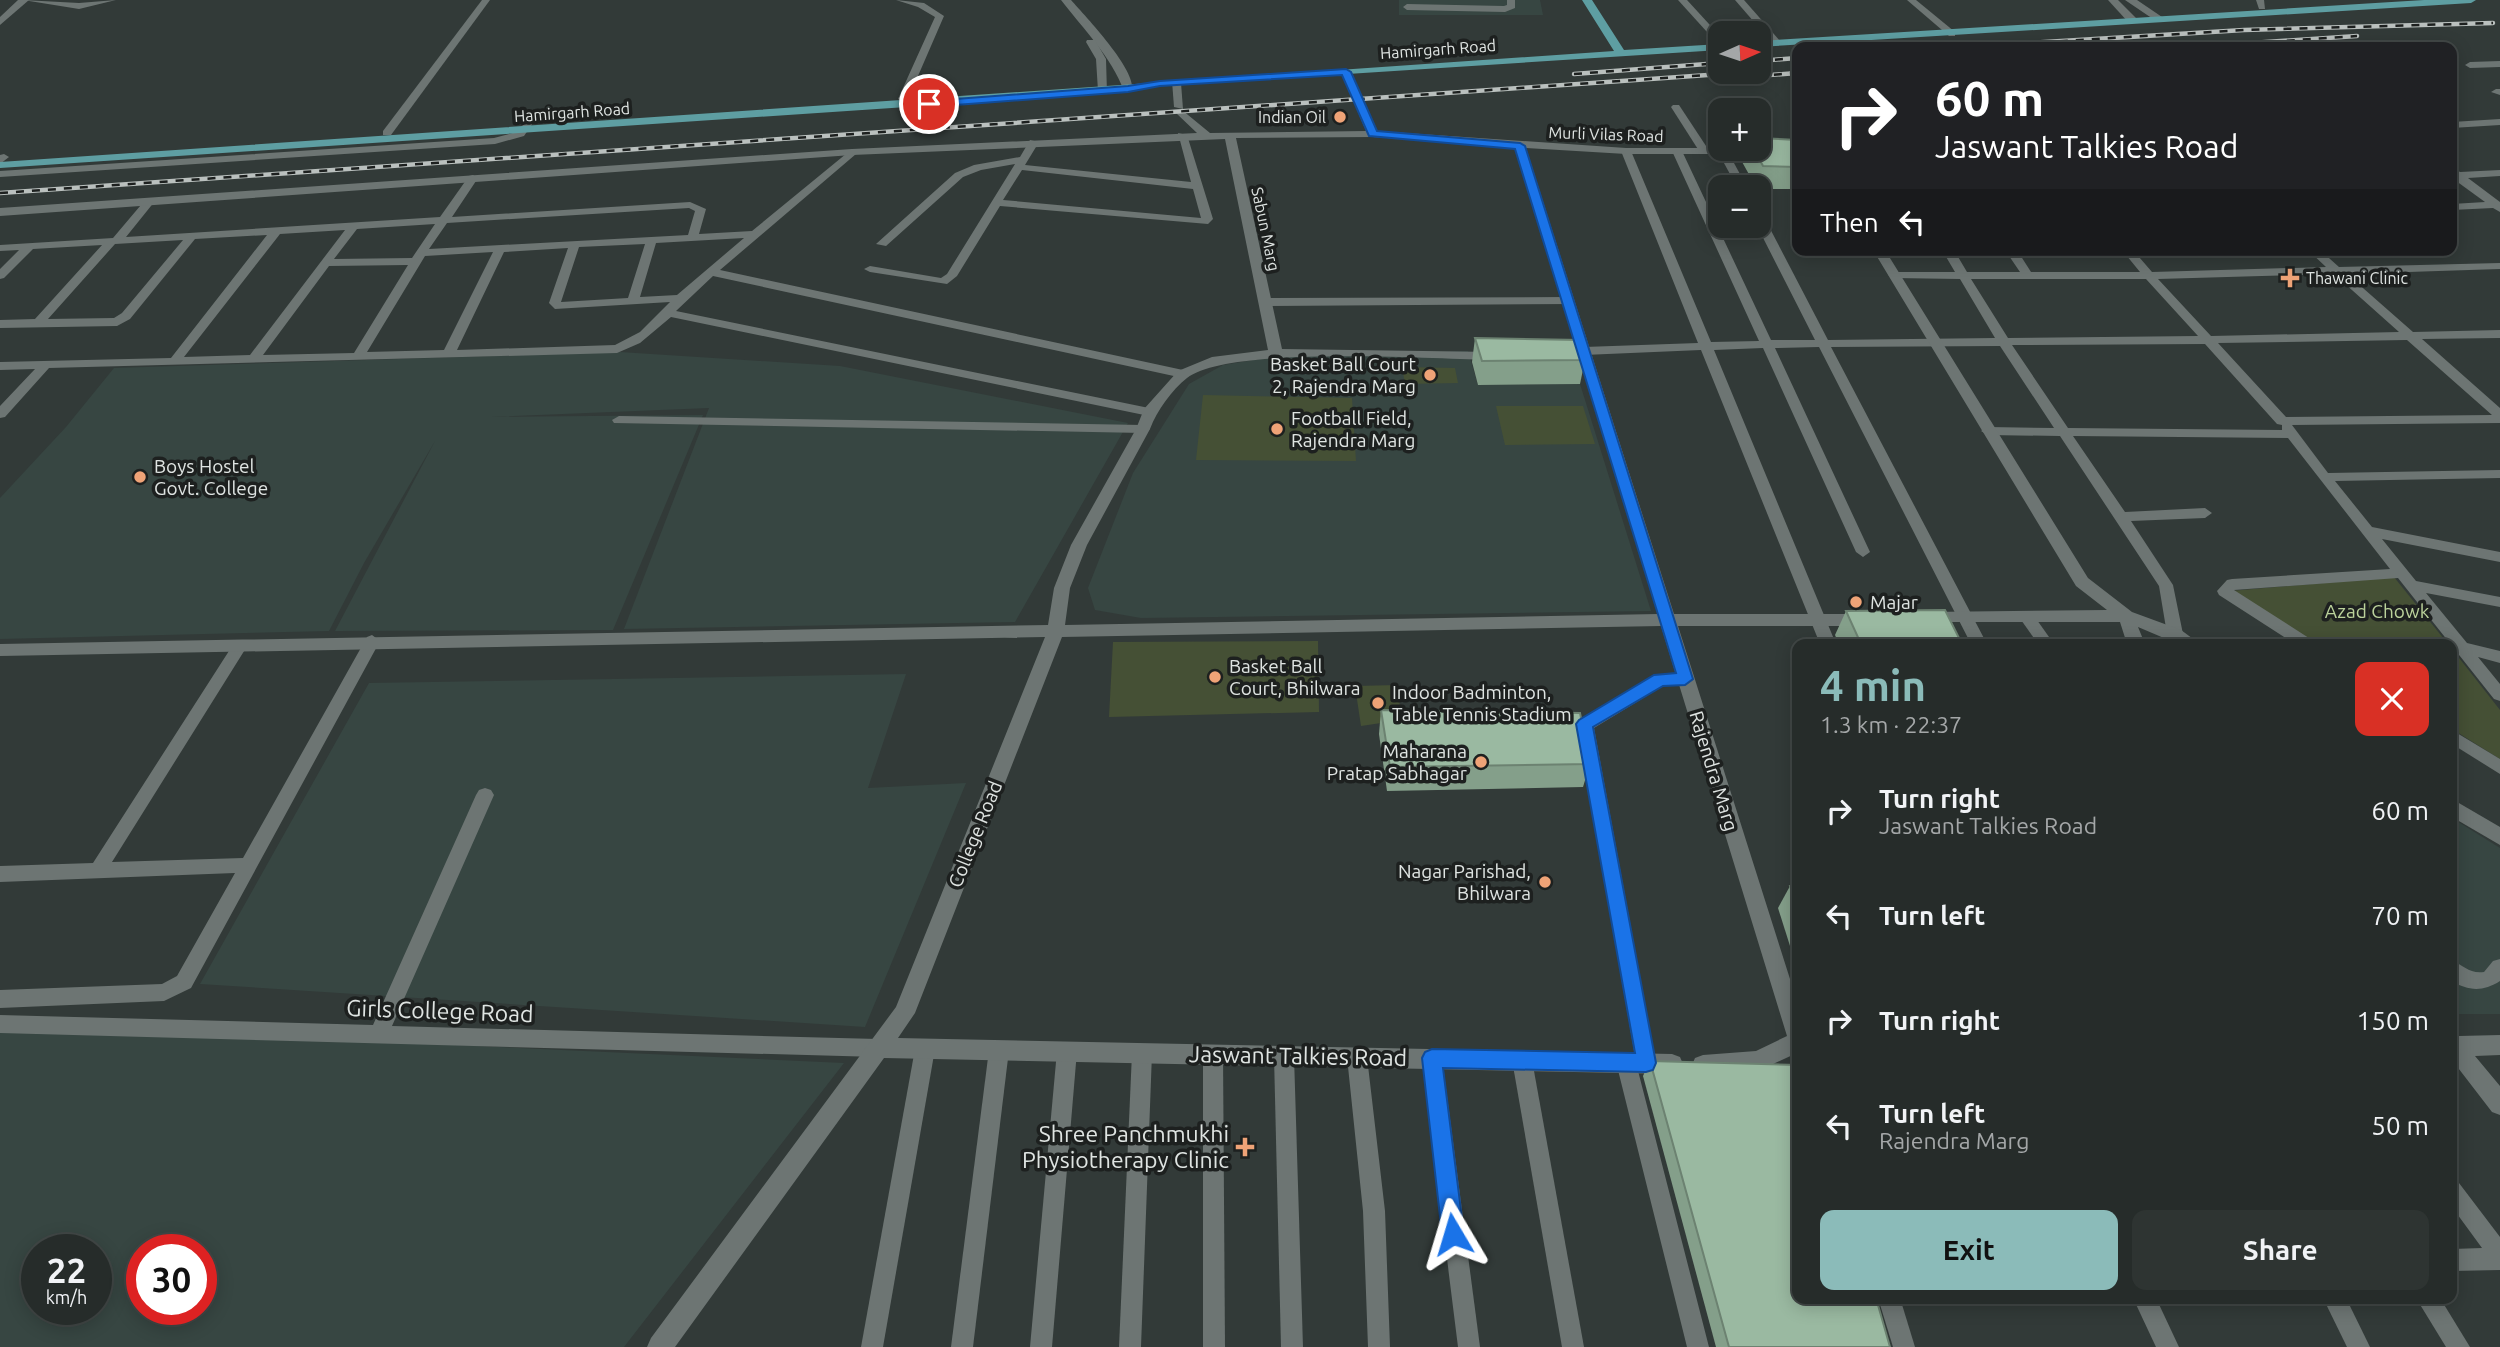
<!DOCTYPE html>
<meta charset="utf-8">
<style>
body{margin:0;font-family:Ubuntu,sans-serif;background:#2e3432;color:#f1f3f6;height:100vh;display:flex;flex-direction:column;font-size:26px;white-space:nowrap}
*{box-sizing:border-box;margin:0}
p{font-size:23px;color:#a4a7a8}
.icon{flex:none;width:38px;height:38px;fill:none;stroke:currentColor;stroke-width:2;stroke-linecap:round;stroke-linejoin:round}
.map{position:relative;flex:1;overflow:hidden}
.panel{position:absolute;left:1792px;top:639px;width:665px;height:665px;display:flex;flex-direction:column;background:#262c2a;border-radius:14px;box-shadow:0 4px 18px #0003,0 0 0 2px #424847}
.panel>*{flex:none}
.hud{position:absolute;left:1792px;top:42px;width:665px;height:214px;border-radius:14px;box-shadow:0 4px 18px #0003,0 0 0 2px #424847;background:#202124;color:#fff;overflow:hidden}
.needle{width:46px;rotate:87deg}
.fabs{position:absolute;left:1708px;top:21px;display:grid;gap:14px}
.fabs a{display:grid;place-items:center;width:63px;height:63px;border-radius:14px;background:#262c2a;box-shadow:0 4px 18px #0003,0 0 0 2px #424847;font-size:35px}
.speed{position:absolute;left:21px;top:1234px;display:flex;gap:14px;font-size:35px;font-weight:700;text-align:center}
.speed>*{display:grid;place-content:center;width:91px;height:91px;border-radius:50%;background:#262c2a;box-shadow:0 4px 18px #0003,0 0 0 2px #424847;line-height:1}
.speed small{font-size:18px;font-weight:400}
.speed .limit{border:10px solid #d22;background:#fff;color:#111}
.pin{position:absolute;display:grid;place-items:center;width:60px;height:60px;color:#fff;margin:-30px;border:4px solid #fff;border-radius:50%;box-shadow:0 2px 7px #0007}
.me{position:absolute;width:77px;margin:-38px;rotate:353deg;stroke-linejoin:round;filter:drop-shadow(0 0 5px #0008)}
.turn{display:flex;align-items:center;gap:24px;height:147px;padding:0 28px;font-size:32px}
.turn .icon{width:91px;height:91px;stroke-width:2.5}
.turn b{display:block;font-size:49px;line-height:60px}
.then{display:flex;align-items:center;height:66px;padding:0 28px;background:#0003;gap:14px;font-size:26px}
.round{display:grid;place-items:center;flex:none;width:74px;height:74px;border-radius:14px;background:#2e3432}
.head{display:flex;align-items:center;justify-content:space-between;height:119px;padding:0 28px}
h1{font-size:42px;font-weight:600;line-height:52px;color:#8bbbb9}
.cta{display:flex;gap:14px;margin-top:auto;padding:14px 28px}
.cta a{flex:1;height:80px;border-radius:14px;background:#8bbbb9;color:#111;font-size:28px;font-weight:600;line-height:80px;text-align:center}
.cta a+a{background:#2e3432;color:#f1f3f6}
ul{padding:0;list-style:none}
li{display:flex;align-items:center;gap:21px;height:105px;padding:0 28px}
li div{flex:1}
li b{display:block;font-size:26px}
li em{font-style:normal}
.map>svg:first-child{display:block}
.built{fill:#374642;fill-rule:evenodd}
.green{fill:#455035}
.lines{fill:none;stroke-linecap:round;stroke-linejoin:round}
.street{fill:#6d7573;fill-rule:evenodd}
.secondary{fill:#6d7573;fill-rule:evenodd}
.primary{fill:#5e9ea2;fill-rule:evenodd}
.rail-casing{stroke:#bac0be;stroke-width:4.5}
.rail{stroke:#1d201f;stroke-width:2.5;stroke-dasharray:8;stroke-linecap:butt}
.wall{fill:#849f8a}
.building{fill:#9ab9a1;stroke:#6c8271;stroke-width:2}
.route{fill:#1a73e8;stroke:#114b97;stroke-width:2}
.poi-dot{fill:#efa377;stroke:#1d201f;stroke-width:2.5}
.labels{text-anchor:middle;stroke-width:7;stroke-linejoin:round;paint-order:stroke}
.far-street-label{font-size:16px;fill:#dfe4e2;stroke:#1d201f}
.far-poi-label{font-size:16px;fill:#dfe4e2;stroke:#1d201f;text-anchor:end}
.poi-label{font-size:19px;fill:#dfe4e2;stroke:#1d201f;text-anchor:start}
.park-label{font-size:19px;fill:#bbd29b;stroke:#1d201f}
.street-label{font-size:19px;fill:#dfe4e2;stroke:#1d201f}
.near-street-label{font-size:23px;fill:#dfe4e2;stroke:#1d201f}
.near-poi-label{font-size:23px;fill:#dfe4e2;stroke:#1d201f;text-anchor:end}
</style>
<div class="map">
<svg width="2500" height="1347" viewBox="0 0 2500 1347">
<rect width="100%" height="100%" fill="#323a38"/>
<g class="built">
<path d="M1399,0H1540L1543,15H1399Z"/>
<path d="M1468,351L1478,385L1580,384L1651,611L1141,618L1095,610L1088,588L1133,473L1189,384L1223,365L1272,357Z"/>
<path d="M620,352L840,366L1128,423L1015,622L624,629L709,408L491,417L703,415L613,630L335,631L435,441L364,563L329,631L0,639V498L66,427L114,368Z"/>
<path d="M906,674L868,788L966,783L865,1027L200,984L369,683Z"/>
<path d="M2452,818L2500,848V1014H2452Z"/>
<path d="M0,1024L844,1063L624,1347H0ZM37,1250H96V1309H37ZM142,1250H201V1309H142Z"/>
</g>
<g class="green">
<path d="M1402,367L1455,368L1458,383L1405,384Z"/>
<path d="M1203,395L1352,398L1356,461L1196,460Z"/>
<path d="M1496,406H1583L1595,444L1505,445Z"/>
<path d="M2394,577L2448,644H2316L2230,591Z"/>
<path d="M1318,641L1319,712L1109,717L1113,642Z"/>
<path d="M2452,649L2500,710V759L2452,729Z"/>
<path d="M1398,685L1401,720L1361,726L1355,686Z"/>
</g>
<g class="lines">
<g class="street">
<path d="M23,0L79,3L116,0L79,9Z"/>
<path d="M482,0H490L391,135H383V131Z"/>
<path d="M896,0L924,3L944,16L908,99L903,102L898,99L935,17L918,7Z"/>
<path d="M1507,0H1515V8L1505,12L1407,10L1403,7L1407,4L1504,6L1507,5Z"/>
<path d="M1678,0H1687L1720,36V44L1717,43Z"/>
<path d="M1735,0H1744L1780,41V45H1774Z"/>
<path d="M1907,0H1916L1955,32V36H1949Z"/>
<path d="M2256,0H2264L2265,9H2259Z"/>
<path d="M2500,61V67L2470,68L2465,65L2470,62Z"/>
<path d="M2496,89H2500V95L2491,92Z"/>
<path d="M1673,105H1679L1710,152L1709,154H1701L1671,107Z"/>
<path d="M528,120L533,123L524,136L495,144L0,177V171L494,138L516,132Z"/>
<path d="M1178,133L1187,135L1213,219L1208,224L1000,206L957,276L947,284L870,272L864,269L870,266L941,278L947,274L1015,164L981,170L963,177L886,246L876,244L955,173L974,165L1020,157L1030,140L1039,142L1025,165L1191,182ZM1022,170L1193,189L1201,218L1003,200Z"/>
<path d="M1626,148L1631,151L1711,342L1759,341L1672,151L1677,148L1682,151L1771,340H1815L1757,226L1759,216L1765,219L1828,340L1995,338L1960,279L1894,278L1888,275L1894,272H1955L1942,250H1954L1967,272H2020L2005,250H2017L2031,272H2140L2122,250H2133L2152,272L2326,267L2308,250H2320L2339,267L2500,263V269L2347,274L2413,332L2500,330V338L2422,339L2500,408V423L2292,425L2328,473L2500,470V478L2335,481L2372,527L2500,552V562L2382,539L2416,581L2500,597V607L2426,593L2467,643L2500,651V663L2478,657L2500,684V701L2494,699L2398,578L2234,590L2312,640L2315,644H2295L2219,595L2217,591L2227,580L2232,579L2390,569L2288,438L2073,436L2125,512L2205,508L2212,513L2205,518L2131,521L2173,585L2183,634L2175,640L2167,634L2159,586L2060,436L1988,435L1981,431L1988,427L2054,428L2000,346L1831,347L1987,644H1971L1819,347L1775,348L1870,552L1863,557L1856,552L1763,348L1714,350L1836,644H1820L1701,350L1584,355L1578,351L1584,347L1698,343L1621,151ZM2334,274L2399,332L2211,336L2158,279ZM1971,279H2146L2198,336L2008,338ZM2407,340L2492,415L2286,417L2218,343ZM2205,344L2277,424L2282,425V430L2068,428L2012,345Z"/>
<path d="M852,149L856,150V154L720,270L1183,370L1189,374L1183,378L713,276L676,311L1149,408L1156,412L1149,416L671,317L640,343L617,353L49,368L5,417L0,418V406L35,369L0,370V362L171,358L267,235L195,239L130,319L117,326L0,328V320L35,319L102,245L33,249L4,278L0,279V269L19,250L0,251V245L113,238L146,199L150,198L155,201L126,237L440,217L469,176L473,175L478,178L452,217L690,202L706,209L699,234L752,231ZM689,208L695,211L688,235L429,249L447,223ZM435,224L412,258L334,259L357,229ZM345,230L250,355L184,357L280,234ZM744,238L677,295L640,297L656,243ZM183,240L122,313L114,318L48,319L115,244ZM645,244L628,298L561,302L579,247ZM568,248L549,303L555,309L670,302L640,332L615,345L457,350L504,252ZM493,252L444,350L367,352L425,256ZM408,265L354,353L263,355L329,266Z"/>
<path d="M1723,149L1728,152L1747,187H1737L1718,152Z"/>
<path d="M0,155L4,154L9,157L0,164Z"/>
<path d="M2452,167L2460,172L2500,170V176L2468,178L2500,202V212L2493,208L2452,210V204L2485,202L2452,178Z"/>
<path d="M1568,297L1574,301L1572,304L1265,306L1259,302L1265,298Z"/>
<path d="M619,416L1143,425L1150,429L1143,433L614,423L612,420Z"/>
<path d="M2027,612L2032,613L2054,644H2038L2019,617Z"/>
<path d="M372,635L380,641L191,988L164,1001L0,1008V990L162,984L177,976L235,873L0,882V866L93,863L236,640H246L249,644L246,648L112,862L243,858L367,637Z"/>
<path d="M1685,673L1691,675L1693,679L1691,683L1663,686L1594,728L1656,1063L1653,1070L1646,1072L1639,1070L1636,1063L1709,1347H1687L1616,1062L1619,1055L1626,1053L1633,1055L1636,1062L1577,725L1579,721L1654,676Z"/>
<path d="M2452,730L2500,759V774L2452,744Z"/>
<path d="M485,788L491,790L494,795L392,1026L878,1039L885,1042L888,1048L885,1054L878,1057L0,1033V1015L373,1025L476,795L479,790Z"/>
<path d="M2500,959V981C2483,992 2468,991 2452,981V961C2464,965 2469,974 2484,972L2493,961Z"/>
<path d="M925,1040L932,1043L935,1049L883,1347H861L915,1049L918,1043Z"/>
<path d="M999,1041L1006,1044L1009,1050L973,1347H951L989,1050L992,1044Z"/>
<path d="M1067,1042L1074,1045L1077,1051L1052,1347H1030L1057,1051L1060,1045Z"/>
<path d="M1142,1044L1149,1047L1152,1053L1141,1347H1119L1132,1053L1135,1047Z"/>
<path d="M1213,1045L1220,1048L1223,1054L1225,1347H1203V1054L1206,1048Z"/>
<path d="M1284,1047L1291,1050L1294,1056L1303,1347H1281L1274,1056L1277,1050Z"/>
<path d="M1357,1048L1364,1050L1367,1057L1385,1211L1390,1347H1368L1363,1211L1347,1057L1350,1050Z"/>
<path d="M1432,1049L1439,1051L1442,1058L1480,1347H1458L1422,1058L1425,1051Z"/>
<path d="M1522,1051L1529,1053L1532,1060L1584,1347H1562L1512,1060L1515,1053Z"/>
<path d="M2452,1179L2459,1183L2500,1237V1270L2452,1271V1249L2482,1248L2452,1207Z"/>
<path d="M1878,1298H1900L1915,1347H1893Z"/>
<path d="M2133,1298H2156L2179,1347H2156Z"/>
<path d="M2323,1298H2346L2370,1347H2347Z"/>
<path d="M2416,1298H2440L2470,1347H2446Z"/>
</g>
<g class="secondary">
<path d="M18,0H29L0,25V17Z"/>
<path d="M1061,0H1071C1086,17 1137,70 1132,91H1124C1111,56 1084,30 1061,0Z"/>
<path d="M2108,0H2118L2137,19V23H2129Z"/>
<path d="M2125,0H2137L2165,19L2156,21Z"/>
<path d="M1087,40H1095L1106,59L1107,93L1098,91L1096,59L1086,42Z"/>
<path d="M1346,69L1351,72L1377,131L1626,148H1797V154H1626L1526,148L1674,614H1864L1872,620L1864,626H1678L1797,1001V1053L1758,1071L1703,1075L1695,1072L1692,1065L1695,1058L1703,1055L1756,1051L1787,1036L1661,626L1062,637L915,1013L898,1038L1672,1054L1680,1057L1683,1064L1680,1071L1672,1074L884,1058L675,1347H647L651,1338L896,1007L1045,637L0,656V644L1048,625L1054,588L1071,545L1136,429L1144,409L1178,371L1212,357L1268,350L1225,139L852,155L0,216V208L852,149L1197,133L1176,113L1182,110L1210,133L1366,131L1341,72ZM1373,137L1515,147L1658,614L1065,625L1070,588L1087,545L1150,429C1157,410 1172,390 1187,378C1229,345 1435,359 1495,360L1502,356L1495,352L1282,349L1236,138Z"/>
<path d="M1172,81L1181,83L1183,109L1174,107Z"/>
<path d="M2500,119V125L2452,128V122Z"/>
<path d="M1873,250H1885L2088,578L2132,612L2181,630L2200,644H2178L2138,627L2145,644H2127L2120,622H1921L1919,618L1927,612L2107,610L2076,586Z"/>
<path d="M2452,799L2500,827V845L2452,817Z"/>
<path d="M2452,1033L2459,1036L2500,1035V1055L2475,1056L2500,1086V1115L2492,1112L2452,1060Z"/>
</g>
<g class="primary">
<path d="M1582,0H1592L1624,50L1720,44V50L1160,86L1128,92L0,168V162L1614,51Z"/>
<path d="M2424,0H2476L2471,3L1759,47V41Z"/>
</g>
<g class="rail-casing">
<g id="rail">
<path d="M1964,47L2244,30L2493,23"/>
<path d="M2191,47L2357,36"/>
<path d="M1759,61L1797,58"/>
<path d="M1574,74L1720,63"/>
<path d="M1742,77L1797,73"/>
<path d="M0,193L1751,72"/>
</g>
</g>
<use href="#rail" class="rail"/>
</g>
<g class="wall">
<path d="M1797,140V189H1759V187H1756L1741,160L1744,149H1759Z"/>
<path d="M1475,338L1585,360L1580,384L1478,385L1472,362Z"/>
<path d="M1846,611L1962,644H1839L1835,635Z"/>
<path d="M1381,710L1590,764L1583,787L1387,791L1379,734Z"/>
<path d="M1797,885V968L1778,908L1790,886Z"/>
<path d="M1650,1061L1890,1347H1716L1643,1076Z"/>
</g>
<g class="building">
<path d="M1759,138L1797,140V167L1763,166L1754,149H1759Z"/>
<path d="M1475,338L1581,340L1585,360L1482,361Z"/>
<path d="M1945,610L1962,644H1861L1846,611Z"/>
<path d="M1381,710L1580,713L1590,764L1390,767Z"/>
<path d="M1797,885V908L1790,886Z"/>
<path d="M1650,1061L1797,1065V1298H1876L1890,1347H1729Z"/>
</g>
<path class="route" d="M1346,69L1351,72L1377,131L1520,143L1525,146L1693,679L1685,685L1663,686L1593,727L1656,1063L1653,1070L1646,1072L1443,1068L1464,1234L1461,1242L1453,1245L1445,1242L1442,1234L1422,1058L1425,1052L1432,1049L1635,1053L1576,724L1579,720L1654,675L1676,673L1515,149L1369,136L1342,75L1160,86L1128,92L929,107L924,104L929,101L1128,86L1160,81Z"/>
<g class="poi-dot">
<circle cx="1340" cy="117" r="7"/>
<path d="M2286.5 267.5h7v7h7v7h-7v7h-7v-7h-7v-7h7z"/>
<circle cx="1430" cy="375" r="7"/>
<circle cx="1277" cy="429" r="7"/>
<circle cx="140" cy="477" r="7"/>
<circle cx="1856" cy="602" r="7"/>
<circle cx="1215" cy="677" r="7"/>
<circle cx="1378" cy="703" r="7"/>
<circle cx="1481" cy="762" r="7"/>
<circle cx="1545" cy="882" r="7"/>
<path d="M1241.5 1136.5h7v7h7v7h-7v7h-7v-7h-7v-7h7z"/>
</g>
<g class="labels">
<g class="far-street-label">
<text transform="translate(1438 49) rotate(-4)" y="6">Hamirgarh Road</text>
<text transform="translate(572 112) rotate(-4)" y="6">Hamirgarh Road</text>
<text transform="translate(1606 134) rotate(2)" y="6">Murli Vilas Road</text>
<text transform="translate(1266 229) rotate(78)" y="6">Sabun Marg</text>
</g>
<g class="far-poi-label">
<text x="1326" y="123">Indian Oil</text>
<text x="2306" y="284" text-anchor="start">Thawani Clinic</text>
</g>
<g class="poi-label">
<text x="1416" y="371" text-anchor="end">Basket Ball Court<tspan x="1416" dy="22">2, Rajendra Marg</tspan></text>
<text x="1291" y="425">Football Field,<tspan x="1291" dy="22">Rajendra Marg</tspan></text>
<text x="154" y="473">Boys Hostel<tspan x="154" dy="22">Govt. College</tspan></text>
<text x="1870" y="609">Majar</text>
<text x="1229" y="673">Basket Ball<tspan x="1229" dy="22">Court, Bhilwara</tspan></text>
<text x="1392" y="699">Indoor Badminton,<tspan x="1392" dy="22">Table Tennis Stadium</tspan></text>
<text x="1467" y="758" text-anchor="end">Maharana<tspan x="1467" dy="22">Pratap Sabhagar</tspan></text>
<text x="1531" y="878" text-anchor="end">Nagar Parishad,<tspan x="1531" dy="22">Bhilwara</tspan></text>
</g>
<g class="park-label">
<text x="2377" y="618">Azad Chowk</text>
</g>
<g class="street-label">
<text transform="translate(1714 771) rotate(73)" y="7">Rajendra Marg</text>
<text transform="translate(975 834) rotate(-68)" y="7">College Road</text>
</g>
<g class="near-street-label">
<text transform="translate(440 1011) rotate(2)" y="8">Girls College Road</text>
<text transform="translate(1298 1056) rotate(1)" y="8">Jaswant Talkies Road</text>
</g>
<g class="near-poi-label">
<text x="1229" y="1142">Shree Panchmukhi<tspan x="1229" dy="26">Physiotherapy Clinic</tspan></text>
</g>
</g>
</svg>
<div class="fabs">
<a><svg class="needle" viewBox="-14 -14 28 28"><path d="M0-13l5 13h-10z" fill="#e53935"/><path d="M0 13l5-13h-10z" fill="#a4a7a8"/></svg></a>
<a>+</a>
<a>−</a>
</div>
<div class="speed"><div>22<small>km/h</small></div><div class="limit">30</div></div>
<div class="pin" style="left:929px;top:104px;background:#d93025"><svg class="icon" aria-label="arrive" viewBox="0 0 24 24"><path d="M6 21V4h12l-3 4 3 4H6"/></svg></div>
<svg class="me" style="left:1453px;top:1234px" viewBox="-20 -20 40 40"><path d="M0-17L14 15 0 8-14 15z" fill="#1a73e8" stroke="#fff" stroke-width="4"/></svg>
<div class="hud">
<div class="turn"><svg class="icon" aria-label="right" viewBox="0 0 24 24"><path d="M7 20v-9h11M14 6l5 5-5 5"/></svg><div><b>60 m</b>Jaswant Talkies Road</div></div>
<div class="then">Then<svg class="icon" aria-label="left" viewBox="0 0 24 24"><path d="M17 20v-9H6M10 6l-5 5 5 5"/></svg></div>
</div>
<section class="panel">
<div class="head"><div><h1>4 min</h1><p>1.3 km · 22:37</p></div><a class="round" style="background:#d93025;color:#fff"><svg class="icon" aria-label="close" viewBox="0 0 24 24"><path d="M6 6l12 12M18 6L6 18"/></svg></a></div>
<ul>
<li><svg class="icon" aria-label="right" viewBox="0 0 24 24"><path d="M7 20v-9h11M14 6l5 5-5 5"/></svg><div><b>Turn right</b><p>Jaswant Talkies Road</p></div><em>60 m</em></li>
<li><svg class="icon" aria-label="left" viewBox="0 0 24 24"><path d="M17 20v-9H6M10 6l-5 5 5 5"/></svg><div><b>Turn left</b></div><em>70 m</em></li>
<li><svg class="icon" aria-label="right" viewBox="0 0 24 24"><path d="M7 20v-9h11M14 6l5 5-5 5"/></svg><div><b>Turn right</b></div><em>150 m</em></li>
<li><svg class="icon" aria-label="left" viewBox="0 0 24 24"><path d="M17 20v-9H6M10 6l-5 5 5 5"/></svg><div><b>Turn left</b><p>Rajendra Marg</p></div><em>50 m</em></li>
</ul>
<div class="cta"><a>Exit</a><a>Share</a></div>
</section>
</div>
